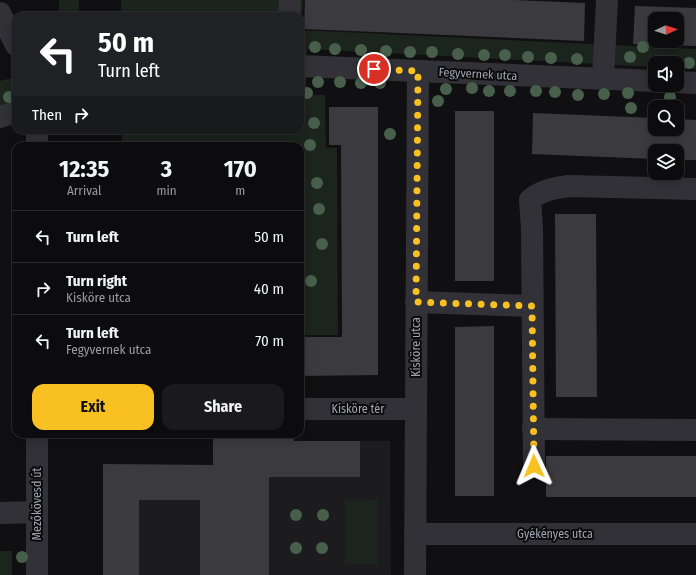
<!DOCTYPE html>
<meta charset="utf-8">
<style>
body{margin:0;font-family:"Fira Sans Condensed",sans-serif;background:#1a1a1c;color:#f1f3f6;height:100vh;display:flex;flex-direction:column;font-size:15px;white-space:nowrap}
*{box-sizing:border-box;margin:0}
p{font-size:13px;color:#9a9b9e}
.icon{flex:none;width:22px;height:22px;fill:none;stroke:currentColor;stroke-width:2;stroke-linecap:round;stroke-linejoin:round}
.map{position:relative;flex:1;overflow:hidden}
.side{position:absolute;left:12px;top:142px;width:292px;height:296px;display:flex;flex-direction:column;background:#0c0c0e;border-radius:12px;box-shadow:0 2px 10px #0003,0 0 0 1px #2c2c2e}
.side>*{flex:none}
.guide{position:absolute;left:12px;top:12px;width:292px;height:122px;border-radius:12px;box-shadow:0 2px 10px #0003,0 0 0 1px #2c2c2e;background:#202124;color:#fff;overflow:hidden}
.needle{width:26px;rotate:86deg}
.tools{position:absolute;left:648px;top:12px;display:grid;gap:8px}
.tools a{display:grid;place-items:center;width:36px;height:36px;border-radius:8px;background:#0c0c0e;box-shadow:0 2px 10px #0003,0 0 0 1px #2c2c2e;font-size:20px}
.pin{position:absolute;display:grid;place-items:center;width:34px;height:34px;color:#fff;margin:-17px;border:2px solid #fff;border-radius:50%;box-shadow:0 1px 4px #0007}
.me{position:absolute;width:44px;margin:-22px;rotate:359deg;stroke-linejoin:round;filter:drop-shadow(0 0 3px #0008)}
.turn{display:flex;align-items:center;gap:14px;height:84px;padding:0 20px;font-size:18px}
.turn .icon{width:52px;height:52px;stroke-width:2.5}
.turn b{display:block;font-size:28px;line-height:34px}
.then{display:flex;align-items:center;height:38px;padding:0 20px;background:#0003;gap:8px;font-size:15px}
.eta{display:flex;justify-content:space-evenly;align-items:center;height:68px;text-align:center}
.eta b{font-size:24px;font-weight:700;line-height:28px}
.button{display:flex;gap:8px;margin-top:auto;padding:8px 20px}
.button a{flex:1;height:46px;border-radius:12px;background:#f8c121;color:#111;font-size:16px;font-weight:700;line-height:46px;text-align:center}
.button a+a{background:#1a1a1c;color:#f1f3f6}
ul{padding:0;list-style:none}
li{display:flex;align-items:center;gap:12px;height:52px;padding:0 20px;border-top:1px solid #2c2c2e}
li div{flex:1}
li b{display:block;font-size:15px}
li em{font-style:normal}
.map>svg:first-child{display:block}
.built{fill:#1c1c1f}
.green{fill:#1c241e}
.building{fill:#3a3a3f;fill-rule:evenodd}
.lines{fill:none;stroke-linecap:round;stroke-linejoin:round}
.minor{stroke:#313137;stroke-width:22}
.tree{fill:#485f4c}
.route{stroke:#f8c121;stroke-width:7;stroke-dasharray:0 12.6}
.labels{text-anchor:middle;stroke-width:4;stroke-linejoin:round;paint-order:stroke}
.street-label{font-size:12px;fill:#a1a5b3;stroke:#0b0b0c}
</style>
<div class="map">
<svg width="696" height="575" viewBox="0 0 696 575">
<rect width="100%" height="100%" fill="#101012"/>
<path class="built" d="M213,435L294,436V441H390L391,575H103V464L213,465Z"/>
<g class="green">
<rect x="59" y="0" width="20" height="16"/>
<path d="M121,0H303L302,30L696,49V69L677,68V63H655V67L307,49L306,95H325L326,148H337L338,335H300V146H122V130H300V16H121Z"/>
<path d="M15,77L16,96L11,102L0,106V81Z"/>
<path d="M345,499L378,500V564H345Z"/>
<rect x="0" y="551" width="12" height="24"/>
</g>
<g class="building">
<path d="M305,0H514L585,3L584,41L304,29Z"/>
<path d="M635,6L696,8V46L633,44ZM655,19H677V41H655Z"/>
<path d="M329,107H378V375L300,376V337H342L341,145H329Z"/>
<rect x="455" y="111" width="39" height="170"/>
<path d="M533,113L655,118V129H677V119L696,120V160H677V151H655V159L532,154Z"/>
<path d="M555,214H596L597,397H556Z"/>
<path d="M494,326V496H455V327Z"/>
<path d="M213,435L294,436V441H360V477H269V575H200V500H139V575H103V464L213,465Z"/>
<rect x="546" y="456" width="150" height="41"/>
</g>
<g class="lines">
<g class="minor">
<path d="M0,13L16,45"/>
<path d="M289,16L290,0"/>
<path d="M300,66L655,81"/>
<path d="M603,79L607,0"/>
<path d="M677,82L696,83"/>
<path d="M0,117L16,112"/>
<path d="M37,130V146"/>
<path d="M416,302L532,306"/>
<path d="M300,409H416"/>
<path d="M533,429L696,430"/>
<path d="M37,434V575"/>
<path d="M534,466L532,229L530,200C541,190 555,188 569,186L696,189"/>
<path d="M0,513L37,512"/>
<path d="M415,534H696"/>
<path d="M415,575L418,71"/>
</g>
</g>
<g class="tree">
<circle cx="315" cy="47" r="6"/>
<circle cx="643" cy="47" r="6"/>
<circle cx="335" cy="49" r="6"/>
<circle cx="361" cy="50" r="6"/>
<circle cx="386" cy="51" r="6"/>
<circle cx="410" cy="52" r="6"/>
<circle cx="432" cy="52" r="6"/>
<circle cx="458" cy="54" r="6"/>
<circle cx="484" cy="55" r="6"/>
<circle cx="505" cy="55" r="6"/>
<circle cx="528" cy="57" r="6"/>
<circle cx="630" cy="57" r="6"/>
<circle cx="551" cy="58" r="6"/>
<circle cx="577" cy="59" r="6"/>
<circle cx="689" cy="63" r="6"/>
<circle cx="318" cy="82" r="6"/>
<circle cx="340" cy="82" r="6"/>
<circle cx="361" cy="83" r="6"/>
<circle cx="380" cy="83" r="6"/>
<circle cx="472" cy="88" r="6"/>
<circle cx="446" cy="89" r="6"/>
<circle cx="489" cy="91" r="6"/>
<circle cx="510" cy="91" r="6"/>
<circle cx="536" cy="91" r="6"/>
<circle cx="555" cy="92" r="6"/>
<circle cx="307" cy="93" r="6"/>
<circle cx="628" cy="93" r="6"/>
<circle cx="604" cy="94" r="6"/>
<circle cx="578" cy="95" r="6"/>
<circle cx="9" cy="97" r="6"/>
<circle cx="670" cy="97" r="6"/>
<circle cx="438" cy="101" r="6"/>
<circle cx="631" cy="108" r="6"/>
<circle cx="314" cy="123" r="6"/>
<circle cx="390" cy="134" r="6"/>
<circle cx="310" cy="145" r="6"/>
<circle cx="317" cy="183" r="6"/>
<circle cx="319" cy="209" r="6"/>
<circle cx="322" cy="244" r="6"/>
<circle cx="311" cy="281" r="6"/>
<circle cx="296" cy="515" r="6"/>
<circle cx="323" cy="515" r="6"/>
<circle cx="296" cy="548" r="6"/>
<circle cx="322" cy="548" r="6"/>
<circle cx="22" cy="557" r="6"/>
</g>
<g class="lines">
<path class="route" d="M374,69L418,71L416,302L532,306L534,466"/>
</g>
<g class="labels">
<g class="street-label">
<text transform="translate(478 74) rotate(3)" y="4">Fegyvernek utca</text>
<text transform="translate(416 347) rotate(-90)" y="4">Kisköre utca</text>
<text x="358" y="413">Kisköre tér</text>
<text transform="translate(37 504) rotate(-90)" y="4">Mezőkövesd út</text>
<text x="555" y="538">Gyékényes utca</text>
</g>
</g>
</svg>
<div class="tools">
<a><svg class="needle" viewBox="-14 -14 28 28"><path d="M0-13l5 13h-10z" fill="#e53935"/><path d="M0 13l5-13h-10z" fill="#9a9b9e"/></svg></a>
<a><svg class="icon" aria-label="sound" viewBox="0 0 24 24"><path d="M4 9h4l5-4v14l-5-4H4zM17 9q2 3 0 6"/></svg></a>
<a><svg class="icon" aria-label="search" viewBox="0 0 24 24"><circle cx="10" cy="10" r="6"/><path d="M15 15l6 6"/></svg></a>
<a><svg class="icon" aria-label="layers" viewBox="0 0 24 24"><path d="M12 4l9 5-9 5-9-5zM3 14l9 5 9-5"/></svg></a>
</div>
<div class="pin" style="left:374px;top:69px;background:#d93025"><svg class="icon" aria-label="arrive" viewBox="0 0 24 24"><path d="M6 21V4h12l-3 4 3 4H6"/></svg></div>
<svg class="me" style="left:534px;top:466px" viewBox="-20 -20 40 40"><path d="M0-17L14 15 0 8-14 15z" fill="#f8c121" stroke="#fff" stroke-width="4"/></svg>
<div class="guide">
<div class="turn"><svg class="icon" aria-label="left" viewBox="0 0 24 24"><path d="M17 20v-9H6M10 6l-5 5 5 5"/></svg><div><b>50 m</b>Turn left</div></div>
<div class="then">Then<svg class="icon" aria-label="right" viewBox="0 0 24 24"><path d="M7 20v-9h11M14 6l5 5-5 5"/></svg></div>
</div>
<section class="side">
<div class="eta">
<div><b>12:35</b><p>Arrival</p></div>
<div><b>3</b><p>min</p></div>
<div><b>170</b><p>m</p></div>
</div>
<ul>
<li><svg class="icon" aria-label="left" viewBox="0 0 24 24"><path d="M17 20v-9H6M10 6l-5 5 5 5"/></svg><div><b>Turn left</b></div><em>50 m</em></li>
<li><svg class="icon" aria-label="right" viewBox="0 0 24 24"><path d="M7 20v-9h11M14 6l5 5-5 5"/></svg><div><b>Turn right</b><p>Kisköre utca</p></div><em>40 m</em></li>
<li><svg class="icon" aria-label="left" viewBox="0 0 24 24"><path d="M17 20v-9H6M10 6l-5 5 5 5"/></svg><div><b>Turn left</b><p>Fegyvernek utca</p></div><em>70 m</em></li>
</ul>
<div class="button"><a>Exit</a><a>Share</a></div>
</section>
</div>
